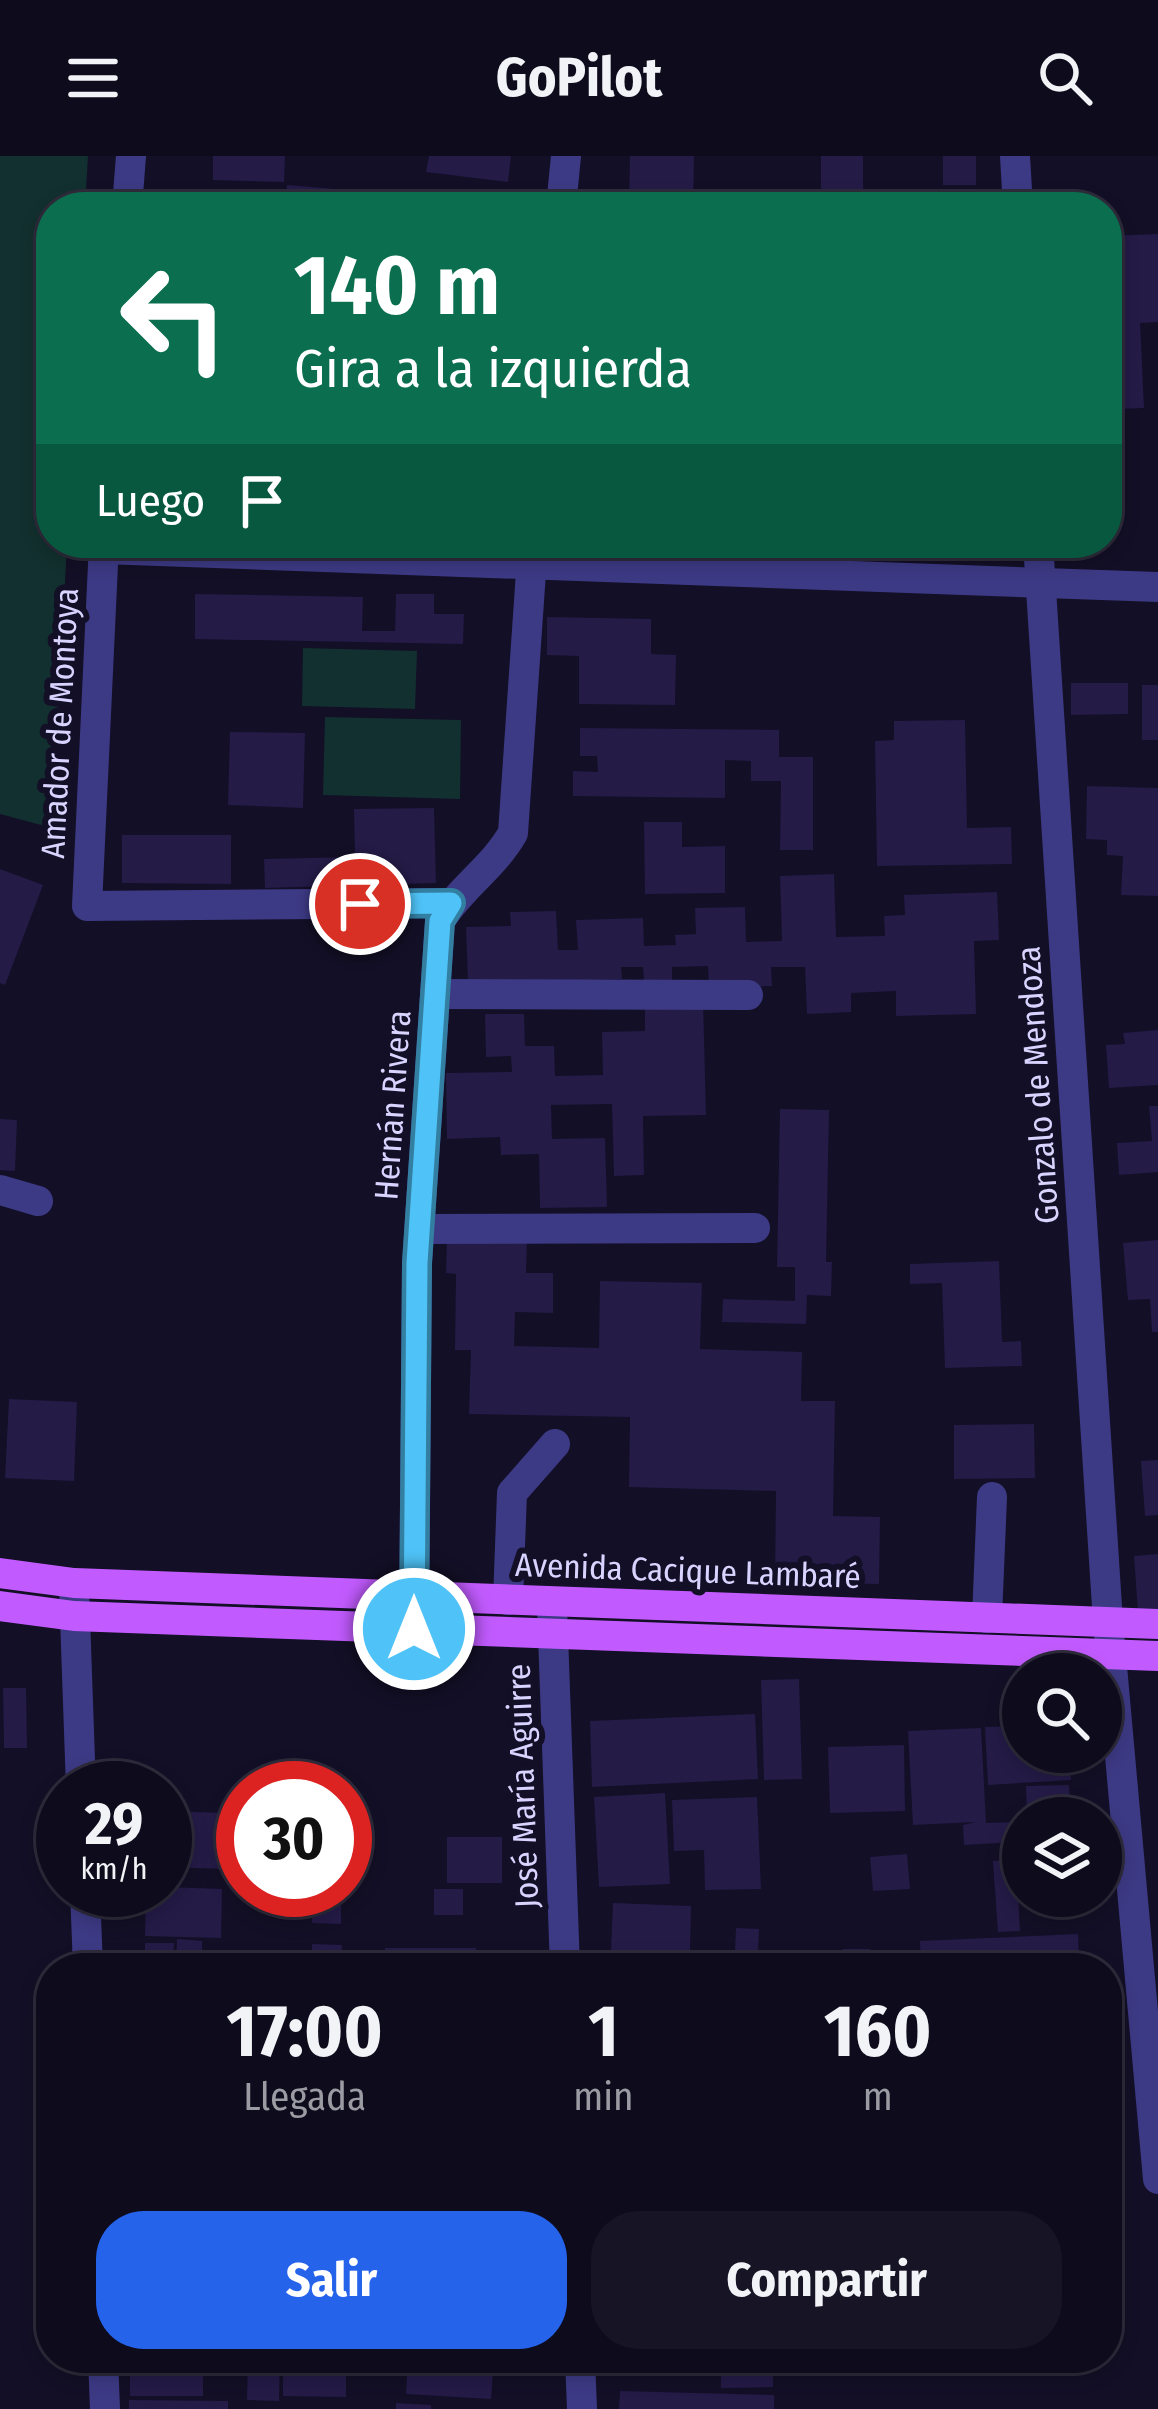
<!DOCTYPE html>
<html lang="es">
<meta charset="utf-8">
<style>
body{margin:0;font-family:"Fira Sans Condensed",sans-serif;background:#171425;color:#f1f3f6;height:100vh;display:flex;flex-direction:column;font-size:45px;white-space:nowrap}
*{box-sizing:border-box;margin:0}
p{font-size:39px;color:#9b9ba3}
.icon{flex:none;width:66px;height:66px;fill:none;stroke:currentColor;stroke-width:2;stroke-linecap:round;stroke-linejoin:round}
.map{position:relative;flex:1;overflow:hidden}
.details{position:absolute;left:36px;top:1797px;width:1086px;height:420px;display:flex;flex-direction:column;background:#0e0b1c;border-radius:48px;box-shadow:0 6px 18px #0003,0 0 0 3px #2e2b3b}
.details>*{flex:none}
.hud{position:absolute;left:36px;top:36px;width:1086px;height:366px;border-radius:48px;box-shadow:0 6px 18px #0003,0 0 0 3px #2e2b3b;background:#0b6e4f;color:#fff;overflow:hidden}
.controls{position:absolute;left:1002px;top:1497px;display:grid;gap:24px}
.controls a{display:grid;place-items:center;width:120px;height:120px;border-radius:50%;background:#0e0b1c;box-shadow:0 6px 18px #0003,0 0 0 3px #2e2b3b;font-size:60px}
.speed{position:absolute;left:36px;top:1605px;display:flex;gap:24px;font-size:60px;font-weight:700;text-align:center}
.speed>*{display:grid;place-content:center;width:156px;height:156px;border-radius:50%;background:#0e0b1c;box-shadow:0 6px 18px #0003,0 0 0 3px #2e2b3b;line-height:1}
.speed small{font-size:30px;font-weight:400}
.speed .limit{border:18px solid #d22;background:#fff;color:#111}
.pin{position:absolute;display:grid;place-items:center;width:102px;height:102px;color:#fff;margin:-51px;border:6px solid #fff;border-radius:50%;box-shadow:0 3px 12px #0007}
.me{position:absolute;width:132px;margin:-66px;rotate:0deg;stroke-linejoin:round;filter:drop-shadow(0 0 9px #0008)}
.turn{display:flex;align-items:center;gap:42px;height:252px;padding:0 60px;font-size:54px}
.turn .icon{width:156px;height:156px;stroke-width:2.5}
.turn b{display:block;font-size:84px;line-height:102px}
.then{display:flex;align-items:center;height:114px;padding:0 60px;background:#0003;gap:24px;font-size:45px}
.eta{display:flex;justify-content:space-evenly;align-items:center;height:204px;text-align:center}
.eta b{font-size:72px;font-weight:700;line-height:84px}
.action{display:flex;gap:24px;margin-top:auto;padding:24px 60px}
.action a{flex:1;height:138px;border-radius:48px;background:#2563eb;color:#fff;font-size:48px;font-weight:700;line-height:138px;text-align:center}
.action a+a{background:#171425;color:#f1f3f6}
header{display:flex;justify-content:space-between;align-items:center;height:156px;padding:0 60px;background:#0e0b1c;font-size:54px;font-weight:700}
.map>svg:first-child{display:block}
.green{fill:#12302f}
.building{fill:#241b47}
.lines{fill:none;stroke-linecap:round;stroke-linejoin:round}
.minor{stroke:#3d3a85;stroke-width:30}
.major{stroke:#c25bff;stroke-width:30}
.route-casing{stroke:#337fa1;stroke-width:30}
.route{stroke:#4fc3f7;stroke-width:21}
.labels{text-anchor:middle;stroke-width:12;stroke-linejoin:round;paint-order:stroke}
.street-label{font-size:33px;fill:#d9d4ff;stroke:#130f26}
</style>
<header><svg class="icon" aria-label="menu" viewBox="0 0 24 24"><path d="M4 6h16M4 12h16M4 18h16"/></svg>GoPilot<svg class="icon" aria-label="search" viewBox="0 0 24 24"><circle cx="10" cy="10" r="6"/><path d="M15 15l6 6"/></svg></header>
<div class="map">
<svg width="1158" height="2253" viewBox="0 0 1158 2253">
<rect width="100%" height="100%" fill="#130f26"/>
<g class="green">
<path d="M0,0H88L85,51H51V387H67L53,659L41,669L0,658Z"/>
<path d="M303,492L417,495L415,553L302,550Z"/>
<path d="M325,561L461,564L460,643L323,639Z"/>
</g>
<g class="building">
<path d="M213,0H285L284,26L213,24Z"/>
<path d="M429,0H511L508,26L426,16Z"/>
<path d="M630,0H694L693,51H629Z"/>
<rect x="821" y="0" width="42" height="51"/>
<rect x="943" y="0" width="33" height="29"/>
<path d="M287,29L335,33L334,51H285Z"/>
<path d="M1158,78V166L1140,167L1144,252L1115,253L1112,196H1107V80Z"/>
<path d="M922,387H984L985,405L923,402Z"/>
<path d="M195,438L363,441L362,475H395L396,438H434V458H464L463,488L195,483Z"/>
<path d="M547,461L651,463V498L676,499L675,549L579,548V500L547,499Z"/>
<path d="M1071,527H1128V558L1071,559Z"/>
<rect x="1142" y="529" width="16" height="55"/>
<path d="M965,564L967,672L1011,671L1012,708L877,710L875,585L894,584V565Z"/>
<path d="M580,572L779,574V601H813V694H780L781,625H751V605L725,604V642L573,640V615L598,616L597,600H580Z"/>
<path d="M230,576L305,577L303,652L228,649Z"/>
<path d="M1087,630L1158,632V740L1121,739L1123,700L1107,699V684L1086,683Z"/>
<path d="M434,652L436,727L265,732L264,703L355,701L354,653Z"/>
<path d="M644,666H682V691L725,690V737L645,738Z"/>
<path d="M122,679H231V728L122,727Z"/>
<path d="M0,713L43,729L5,829L0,827Z"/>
<path d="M834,718L836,781L885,780L884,760L905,759L904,739L997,736L999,784L974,785L976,858L896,860V835L851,837V856L807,858L805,811H771L772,830L709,832L708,810L672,811V824L644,825L643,811H621L622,823L468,827L466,771L511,770L510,756L556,755L558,794H578L576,764L643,762L644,790L676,789L675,779L696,778L695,752L745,751L746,786L782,785L780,720Z"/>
<path d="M703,844L706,959L643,960L644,1019L614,1020L612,948L551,949L552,983L605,982L607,1051L540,1052L539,998L501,999L500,981L447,983L446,917L512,916L511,900L486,901L485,858H524L525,890H554L555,920L603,919L602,876L645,875V845Z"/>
<path d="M1158,874V929L1109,932L1106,889L1125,888L1123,877Z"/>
<path d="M1149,950H1158V1016L1119,1019L1117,987L1152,985Z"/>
<path d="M780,953L829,954L826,1106H832L831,1140L807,1139L806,1168L722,1166L723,1143L795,1145V1111H777Z"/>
<path d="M0,963L17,964L15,1015L0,1014Z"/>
<path d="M447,1083L527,1084L526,1117H553V1157L515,1156L514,1190L599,1192L600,1125L702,1127L700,1193L802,1196L801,1245H835L833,1360L880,1361L879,1428L775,1426L776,1335L629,1331L630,1261L469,1258L471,1194H455L456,1118L446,1117Z"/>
<path d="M1158,1084V1176H1152L1150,1143L1128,1144L1123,1087Z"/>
<path d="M999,1105L1002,1186L1021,1185L1022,1210L945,1212L942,1127L910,1128V1108Z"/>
<path d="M9,1243L77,1246L74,1325L5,1322Z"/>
<path d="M1034,1268L1035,1322L954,1323V1269Z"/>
<path d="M1158,1304V1359L1145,1360L1141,1305Z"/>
<path d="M1158,1398V1454L1138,1456L1134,1400Z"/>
<path d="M799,1523L802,1623L764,1624L761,1524Z"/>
<path d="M3,1532H26L27,1592H4Z"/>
<path d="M755,1558L758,1623L592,1631L590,1565Z"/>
<path d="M1023,1570V1596H1070L1071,1624L988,1629L985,1571Z"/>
<path d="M981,1572L986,1667L1014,1666L1015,1686L964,1689L963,1669L976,1666L913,1669L908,1575Z"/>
<path d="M904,1589L905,1655L830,1657L828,1591Z"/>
<path d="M1069,1629L1071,1662H1027L1026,1630Z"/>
<path d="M665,1637L670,1728L599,1731L594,1641Z"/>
<path d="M757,1641L761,1733L705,1734L704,1694L674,1695L672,1644Z"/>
<path d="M165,1655L226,1657L225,1713L165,1711Z"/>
<path d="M229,1661H243V1714H227Z"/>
<rect x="447" y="1681" width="55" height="46"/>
<path d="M907,1698L910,1733L873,1735L870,1701Z"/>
<path d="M1016,1703L1020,1775L998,1776L993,1705Z"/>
<path d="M165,1731L222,1733L221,1782L145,1780L146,1734Z"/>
<rect x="434" y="1733" width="29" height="26"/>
<path d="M312,1734H341V1768L312,1767Z"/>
<path d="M613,1747L691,1750L690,1797L611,1794Z"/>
<path d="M736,1772L759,1773L758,1797L735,1796Z"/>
<path d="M1078,1778L1079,1805L921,1812L920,1785Z"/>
<path d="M177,1783L202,1785V1809L176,1808Z"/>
<path d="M145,1787H174L173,1812H145Z"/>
<path d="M312,1788L342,1789L341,1812H312Z"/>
<rect x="385" y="1792" width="91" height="20"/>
<rect x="843" y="1793" width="27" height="19"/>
<rect x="130" y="2202" width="73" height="38"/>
<path d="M248,2202H280L279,2245L247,2244Z"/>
<path d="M283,2202H346V2241L283,2240Z"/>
<path d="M408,2202H494L491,2243L406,2238Z"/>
<path d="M721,2202H773V2231L721,2232Z"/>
<path d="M964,2202H1036V2206L965,2209Z"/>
<path d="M620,2235L774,2239V2253H619Z"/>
<path d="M129,2244L228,2245V2253H129Z"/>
<path d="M396,2247L431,2249V2253H396Z"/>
</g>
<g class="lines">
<g class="minor">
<path d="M1015,0L1018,51"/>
<path d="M127,51L131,0"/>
<path d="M561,51L566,0"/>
<path d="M104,387L87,750L451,747"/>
<path d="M1038,387L1108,1466L1158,2023"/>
<path d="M103,393L1158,431"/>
<path d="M435,838L748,839"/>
<path d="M0,1034L38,1045"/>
<path d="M420,1073L755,1072"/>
<path d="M74,1433L81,1632"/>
<path d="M508,1444L512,1337L555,1288"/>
<path d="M552,1451L565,1812"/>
<path d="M987,1462L992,1341"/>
<path d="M414,1467L417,1107L440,765C460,732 493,712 513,677L533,387"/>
<path d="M85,1734L88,1812"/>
<path d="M103,2202L105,2253"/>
<path d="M580,2202L582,2253"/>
</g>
<g class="major">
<path d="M0,1417L74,1427L1158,1468"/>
<path d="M0,1450L74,1460L1158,1500"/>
</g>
</g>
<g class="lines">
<g class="route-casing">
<path id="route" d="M360,748L451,747L440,765L417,1107L414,1473"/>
</g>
<use href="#route" class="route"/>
</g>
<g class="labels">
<g class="street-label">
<text transform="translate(59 567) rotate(-87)" y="12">Amador de Montoya</text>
<text transform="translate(1037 929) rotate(-94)" y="12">Gonzalo de Mendoza</text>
<text transform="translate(392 949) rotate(-86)" y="12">Hernán Rivera</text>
<text transform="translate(688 1414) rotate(2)" y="12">Avenida Cacique Lambaré</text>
<text transform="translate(522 1630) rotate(-92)" y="12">José María Aguirre</text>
</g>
</g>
</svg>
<div class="controls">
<a><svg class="icon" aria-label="search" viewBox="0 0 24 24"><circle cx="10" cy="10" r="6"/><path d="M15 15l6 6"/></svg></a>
<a><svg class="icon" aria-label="layers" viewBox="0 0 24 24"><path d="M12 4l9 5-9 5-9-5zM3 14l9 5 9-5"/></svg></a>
</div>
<div class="speed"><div>29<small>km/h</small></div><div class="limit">30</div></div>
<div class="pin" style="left:360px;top:748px;background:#d93025"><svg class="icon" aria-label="arrive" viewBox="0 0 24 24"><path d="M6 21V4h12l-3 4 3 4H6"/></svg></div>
<svg class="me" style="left:414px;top:1473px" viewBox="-20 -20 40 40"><circle r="17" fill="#4fc3f7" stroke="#fff" stroke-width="3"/><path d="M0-11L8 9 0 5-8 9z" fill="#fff"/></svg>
<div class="hud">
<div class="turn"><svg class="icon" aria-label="left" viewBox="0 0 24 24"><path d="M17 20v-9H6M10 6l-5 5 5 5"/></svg><div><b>140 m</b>Gira a la izquierda</div></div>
<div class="then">Luego<svg class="icon" aria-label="arrive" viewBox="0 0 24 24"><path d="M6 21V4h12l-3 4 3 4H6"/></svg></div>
</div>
<section class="details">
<div class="eta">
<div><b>17:00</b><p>Llegada</p></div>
<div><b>1</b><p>min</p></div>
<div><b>160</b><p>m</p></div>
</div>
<div class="action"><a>Salir</a><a>Compartir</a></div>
</section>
</div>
